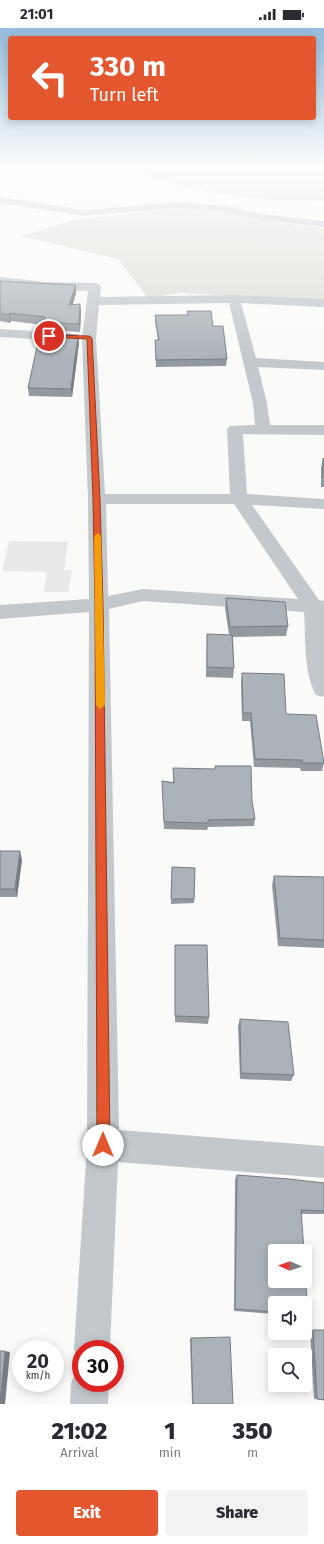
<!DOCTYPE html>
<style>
body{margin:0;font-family:"Fira Sans",sans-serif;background:#f2f2f3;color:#2b2b33;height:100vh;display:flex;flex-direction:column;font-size:15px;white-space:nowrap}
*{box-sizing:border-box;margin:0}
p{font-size:13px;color:#7c7c81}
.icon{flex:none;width:22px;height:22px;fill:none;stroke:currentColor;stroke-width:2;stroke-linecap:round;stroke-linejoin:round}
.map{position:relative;height:1376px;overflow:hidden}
.drawer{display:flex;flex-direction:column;background:#fff;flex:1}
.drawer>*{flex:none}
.guide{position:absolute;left:8px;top:8px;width:308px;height:84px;border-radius:4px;box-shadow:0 2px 10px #0003;background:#e4572e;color:#fff;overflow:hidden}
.needle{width:26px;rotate:272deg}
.buttons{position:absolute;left:268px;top:1216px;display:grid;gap:8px}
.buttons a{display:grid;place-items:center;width:44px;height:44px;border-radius:4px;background:#fff;box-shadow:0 2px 10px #0003;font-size:20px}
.speed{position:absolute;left:12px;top:1312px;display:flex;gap:8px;font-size:20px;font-weight:700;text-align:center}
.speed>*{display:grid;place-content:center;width:52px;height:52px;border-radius:50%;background:#fff;box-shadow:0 2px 10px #0003;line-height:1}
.speed small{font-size:10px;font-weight:400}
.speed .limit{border:6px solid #d22;background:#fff;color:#111}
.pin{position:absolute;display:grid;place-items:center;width:34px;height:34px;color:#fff;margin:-17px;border:2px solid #fff;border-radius:50%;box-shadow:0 1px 4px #0007}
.me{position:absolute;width:44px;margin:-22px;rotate:0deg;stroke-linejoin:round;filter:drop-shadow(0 0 3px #0008)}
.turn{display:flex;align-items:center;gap:14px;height:84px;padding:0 16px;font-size:18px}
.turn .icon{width:52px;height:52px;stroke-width:2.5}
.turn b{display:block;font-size:28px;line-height:34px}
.eta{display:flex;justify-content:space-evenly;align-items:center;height:68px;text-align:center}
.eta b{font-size:24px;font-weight:800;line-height:28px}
.action{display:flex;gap:8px;margin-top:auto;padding:8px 16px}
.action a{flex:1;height:46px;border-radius:4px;background:#e4572e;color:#fff;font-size:16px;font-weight:800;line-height:46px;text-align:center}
.action a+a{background:#f2f2f3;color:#2b2b33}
.status{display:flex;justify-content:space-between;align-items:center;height:28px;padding:0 20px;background:#fff;direction:ltr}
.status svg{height:11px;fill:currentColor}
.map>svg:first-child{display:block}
.built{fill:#e8e9e9}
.green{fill:#dadfd7}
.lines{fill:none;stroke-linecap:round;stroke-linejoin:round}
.minor{fill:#c3c8cc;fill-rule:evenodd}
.wall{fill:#929a9f}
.shaded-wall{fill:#777d82}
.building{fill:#aab3b9;stroke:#777d82}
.route{fill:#e4572e;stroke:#94391e}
.slow{fill:#f59e0b}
</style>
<div class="status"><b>21:01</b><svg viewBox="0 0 49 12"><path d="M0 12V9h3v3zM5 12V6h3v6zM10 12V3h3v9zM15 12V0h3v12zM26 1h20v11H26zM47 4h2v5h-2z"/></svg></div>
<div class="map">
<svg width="324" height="1376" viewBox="0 0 324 1376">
<rect width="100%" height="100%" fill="#fafaf8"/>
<path class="built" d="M9,513L68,514L64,542H72L68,564H44L47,544L2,543Z"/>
<g class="green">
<path d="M124,140H324V173C303,172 281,173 260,171C213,167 168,156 124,140Z"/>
<path d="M180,180L228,184L279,195L324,200V272L180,265L148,270L118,231L21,208L73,192Z"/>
</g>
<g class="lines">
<g class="minor">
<path d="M0,169L85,182L178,174L227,178L262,186L324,193V199L262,192L227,184L178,180L85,188L0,175Z"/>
<path d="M0,249L47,254L95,255L99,256L101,259L100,269L234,267L324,271V279L241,275L256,330L324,334V342L258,339L267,375L270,397H324V407L243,406L247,466L324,471V481L252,477L319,572L324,573V669L316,667C303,643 306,611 304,584L143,573L109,581L119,1102L324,1118V1150L118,1134L110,1321H81V1335L79,1334L74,1321L87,1117L89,584L0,591V577L89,571L88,471L82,310L88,263L47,262L0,257ZM229,275L253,375L255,397L230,398L227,401L230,466H105L96,310L99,277ZM106,476H234L298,571L143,561L108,568Z"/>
<path d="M0,301L68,305L73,306L75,309L73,312L68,313L0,309Z"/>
<path d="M81,1340V1355H109L108,1376H70L71,1355L77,1342Z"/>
</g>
</g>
<g class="wall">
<path d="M0,253L13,254L76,257V265L73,277L80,276L81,284L80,304L44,302L43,297L11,293L10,295L0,293Z"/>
<path d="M187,283L213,298L227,331L226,338L156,339L155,312H158L155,294V287H187Z"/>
<path d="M78,307L79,315L72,369L29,368L28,360Z"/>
<path d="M323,430L324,431V459H321V440Z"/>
<path d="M226,570L288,598L286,608L233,609L234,640L233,650L206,649L207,606L229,607L225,580Z"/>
<path d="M242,645L286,686L324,735L322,743H301L300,740L254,739L250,693H242L241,654Z"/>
<path d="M173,740L252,773L255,791L254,798L208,799L207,802L164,801L162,753L173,754Z"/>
<path d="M0,823L22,832L17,869H0Z"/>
<path d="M172,839L195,840L194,875L171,876Z"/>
<path d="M274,848L324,849V920L278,918L272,857Z"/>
<path d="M175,917L209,989L208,996L175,994Z"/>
<path d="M240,991L294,1047L291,1053L240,1051L238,998Z"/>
<path d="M237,1147L324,1155V1186H301L308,1287L305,1288V1275H275V1286L234,1283L235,1151Z"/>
<path d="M313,1302L324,1372L314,1371L310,1303Z"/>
<path d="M191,1310L233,1376H192L190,1311Z"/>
</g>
<g class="shaded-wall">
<path d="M76,257V265L70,284L69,277Z"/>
<path d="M80,276L81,284L80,304L79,296Z"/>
<path d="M10,285L11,293L10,295L9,287Z"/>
<path d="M78,307L79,315L72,369L71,361Z"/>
<path d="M20,823L22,832L17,869L15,861Z"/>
<path d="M5,1323L10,1324L5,1376H0Z"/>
</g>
<g class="building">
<path d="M0,253L13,254L76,257L69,277L80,276L79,296L43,294L45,289L10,285L9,287L0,285Z"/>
<path d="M187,283H211L213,298H223L227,331L156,332L155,312H159L155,287H188Z"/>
<path d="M40,305L78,307L71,361L28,360Z"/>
<path d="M323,430L324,431V449H323Z"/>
<path d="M226,570L285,574L288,598L230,599Z"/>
<path d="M207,606L232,607L234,640L207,639Z"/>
<path d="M242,645L284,646L286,686L316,687L324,735H302V732L255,731L251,685H243Z"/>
<path d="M215,738H251L252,773L255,791L208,792V795L164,794L162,753L174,755L173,740L215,741Z"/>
<path d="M0,823H20L15,861H0Z"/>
<path d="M172,839L195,840L194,871H171Z"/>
<path d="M274,848L324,849V912L280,910Z"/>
<path d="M175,917H207L209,989L175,988Z"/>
<path d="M240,991L288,994L294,1047L241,1045Z"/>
<path d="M237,1147L289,1151L324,1155V1183L301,1182L304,1223H275V1253H305V1245L308,1287H305V1275H275V1284L235,1281Z"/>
<path d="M313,1302H324V1372L317,1371Z"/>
<path d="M230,1309L233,1376H193L191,1310Z"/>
<path d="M0,1323H5L0,1376Z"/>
</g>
<linearGradient id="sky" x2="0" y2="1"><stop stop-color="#96bcdc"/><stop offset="0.42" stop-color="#fdfdfc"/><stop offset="1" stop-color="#fdfdfc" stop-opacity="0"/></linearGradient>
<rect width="324" height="333" fill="url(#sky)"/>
<path class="route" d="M49,307L89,308L92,310L100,471L103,577L110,1117L108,1122L103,1124L99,1122L97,1117L95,577L93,471L87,311L47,309L46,308Z"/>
<path class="slow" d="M98,505L101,508L105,677L100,681L96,677L94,508Z"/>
</svg>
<div class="buttons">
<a><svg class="needle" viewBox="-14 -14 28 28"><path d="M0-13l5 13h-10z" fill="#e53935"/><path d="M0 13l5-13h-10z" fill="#7c7c81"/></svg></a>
<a><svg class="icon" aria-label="sound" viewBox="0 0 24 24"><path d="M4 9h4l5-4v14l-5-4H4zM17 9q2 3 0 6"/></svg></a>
<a><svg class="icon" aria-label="search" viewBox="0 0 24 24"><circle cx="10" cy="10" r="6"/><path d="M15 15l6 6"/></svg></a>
</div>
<div class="speed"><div>20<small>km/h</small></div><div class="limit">30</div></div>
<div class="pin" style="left:49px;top:308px;background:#d93025"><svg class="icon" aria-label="arrive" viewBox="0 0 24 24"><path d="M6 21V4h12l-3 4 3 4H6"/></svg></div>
<svg class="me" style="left:103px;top:1117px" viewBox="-20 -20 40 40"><circle r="19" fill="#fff"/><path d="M0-13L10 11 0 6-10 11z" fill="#e4572e"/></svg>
<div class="guide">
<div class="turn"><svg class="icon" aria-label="left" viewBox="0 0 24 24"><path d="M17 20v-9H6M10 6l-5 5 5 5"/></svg><div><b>330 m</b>Turn left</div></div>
</div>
</div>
<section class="drawer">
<div class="eta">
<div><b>21:02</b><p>Arrival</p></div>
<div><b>1</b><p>min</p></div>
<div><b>350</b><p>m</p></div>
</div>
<div class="action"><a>Exit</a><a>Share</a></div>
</section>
